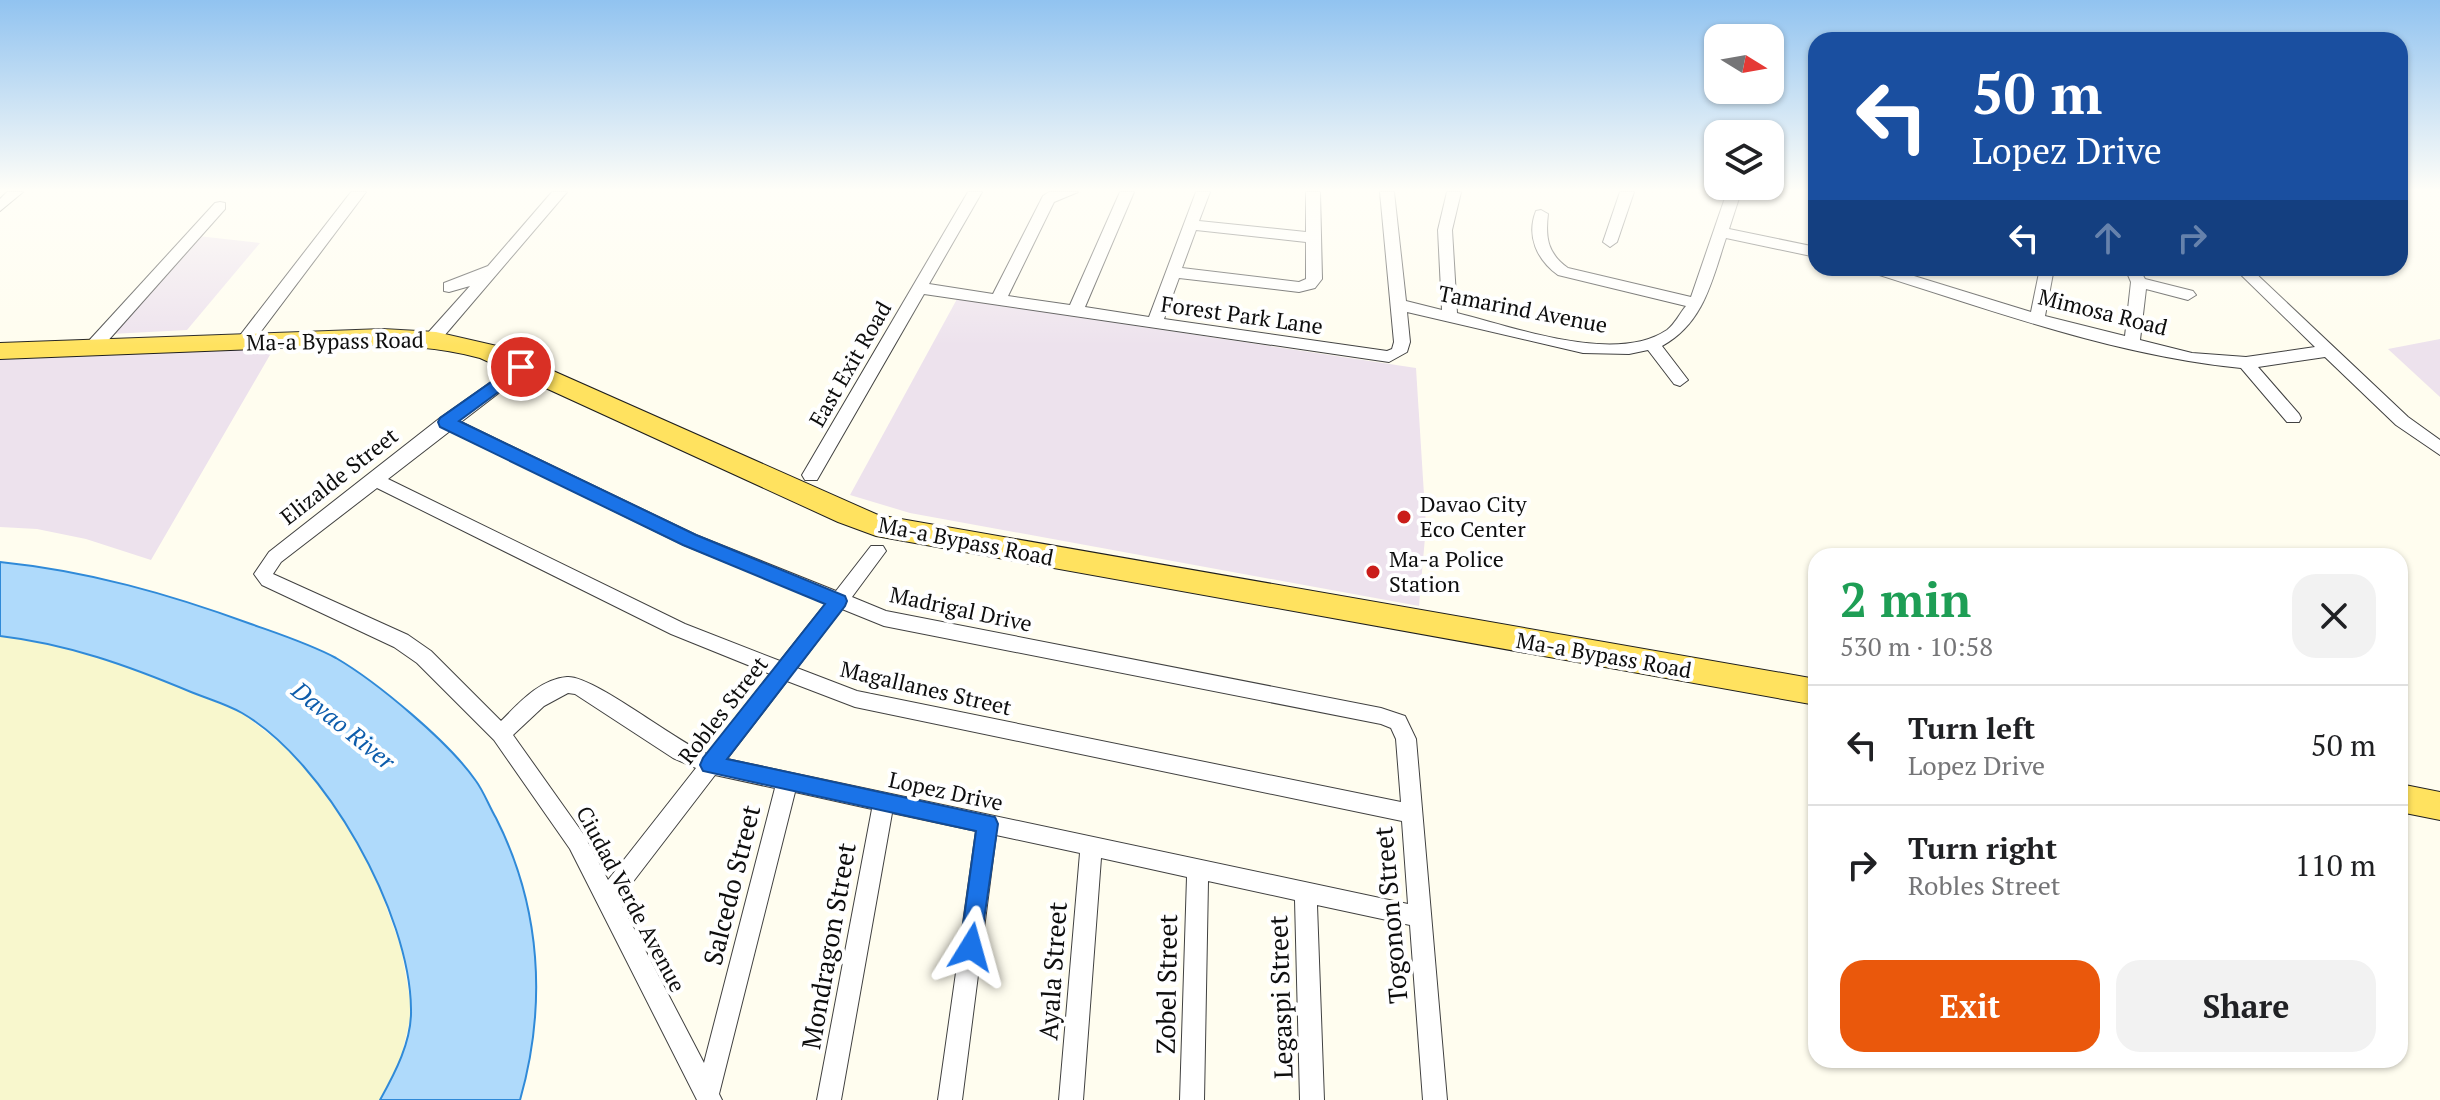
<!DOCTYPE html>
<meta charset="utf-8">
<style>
body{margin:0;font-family:"PT Serif",serif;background:#f2f2f2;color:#202124;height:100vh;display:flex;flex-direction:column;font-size:30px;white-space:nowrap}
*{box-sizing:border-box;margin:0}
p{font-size:26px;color:#757577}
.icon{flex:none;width:44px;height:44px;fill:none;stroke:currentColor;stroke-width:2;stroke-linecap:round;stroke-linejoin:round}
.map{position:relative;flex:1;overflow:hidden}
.sheet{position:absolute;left:1808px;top:548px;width:600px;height:520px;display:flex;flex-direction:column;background:#fff;border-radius:24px;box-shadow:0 2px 6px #0004}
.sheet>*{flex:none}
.guide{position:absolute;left:1808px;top:32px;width:600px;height:244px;border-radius:24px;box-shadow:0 2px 6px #0004;background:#1a4fa0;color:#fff;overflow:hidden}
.needle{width:52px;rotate:101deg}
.fabs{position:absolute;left:1704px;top:24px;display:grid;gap:16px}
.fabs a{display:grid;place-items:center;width:80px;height:80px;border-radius:16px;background:#fff;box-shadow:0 2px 6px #0004;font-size:40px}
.pin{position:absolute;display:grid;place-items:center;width:68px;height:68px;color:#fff;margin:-34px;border:4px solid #fff;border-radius:50%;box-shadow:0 2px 8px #0007}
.me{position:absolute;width:88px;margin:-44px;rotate:8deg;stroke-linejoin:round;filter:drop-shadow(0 0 6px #0008)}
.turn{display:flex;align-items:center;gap:28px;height:168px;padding:0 32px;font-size:36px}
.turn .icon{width:104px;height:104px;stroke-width:2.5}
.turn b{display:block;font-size:56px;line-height:68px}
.lanes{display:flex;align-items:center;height:76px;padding:0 32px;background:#0003;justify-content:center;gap:40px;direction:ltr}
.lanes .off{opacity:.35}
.round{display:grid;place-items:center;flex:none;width:84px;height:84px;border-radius:24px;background:#f2f2f2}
.overview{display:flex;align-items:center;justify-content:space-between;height:136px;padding:0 32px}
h1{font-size:48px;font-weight:700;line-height:60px;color:#1e9e55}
.button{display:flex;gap:16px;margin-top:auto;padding:16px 32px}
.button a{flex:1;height:92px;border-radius:24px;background:#ea580c;color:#fff;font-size:32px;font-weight:700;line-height:92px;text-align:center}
.button a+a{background:#f2f2f2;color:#202124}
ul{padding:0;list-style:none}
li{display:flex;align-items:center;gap:24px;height:120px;padding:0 32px;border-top:2px solid #e0e0e0}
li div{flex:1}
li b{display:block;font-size:30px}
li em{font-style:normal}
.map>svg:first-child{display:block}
.industrial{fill:#ede2ed}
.farmland{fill:#f8f7cd}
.water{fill:#afdafb;stroke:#308ad8;stroke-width:2}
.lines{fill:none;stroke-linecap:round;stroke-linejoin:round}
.street-casing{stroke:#414141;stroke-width:2}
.primary-casing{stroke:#1f1f1f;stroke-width:2}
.street{fill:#fff;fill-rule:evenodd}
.primary{fill:#ffe25f;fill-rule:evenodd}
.route{fill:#1a73e8;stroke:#114b97;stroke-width:2}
.poi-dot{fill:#ca1d1a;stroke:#fff;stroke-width:3}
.labels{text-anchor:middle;stroke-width:8;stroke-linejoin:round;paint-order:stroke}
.street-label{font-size:22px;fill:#0e0e0e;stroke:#fff}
.poi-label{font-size:22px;fill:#0e0e0e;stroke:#fff;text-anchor:start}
.water-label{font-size:24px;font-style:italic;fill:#0d5cab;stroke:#fff}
.near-street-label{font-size:26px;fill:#0e0e0e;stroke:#fff}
</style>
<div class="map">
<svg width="2440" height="1100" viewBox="0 0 2440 1100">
<rect width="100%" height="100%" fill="#fffdef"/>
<g class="industrial">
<path d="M198,236L260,243L187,330L111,334Z"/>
<path d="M957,299L1416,368L1426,526L1419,606L910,513L850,495Z"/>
<path d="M2440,339V397L2388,349Z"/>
<path d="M274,348L151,560L86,539L37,529L0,527V360Z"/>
</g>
<path class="farmland" d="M0,636L68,648L131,667L242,713L284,746L315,780L346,820L378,884L401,948L412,1011L399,1066L380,1100H0Z"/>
<path class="water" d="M0,562C88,571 169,594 251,624C279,634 310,644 336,658C377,682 449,742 476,781C484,792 489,806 496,818C541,907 547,1005 520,1100H380C395,1073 412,1041 411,1009C410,913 325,761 242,713C226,704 208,699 191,692C129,666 68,644 0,636Z"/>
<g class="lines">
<g class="street-casing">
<g id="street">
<path d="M7,192H23L0,211V199Z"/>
<path d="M351,192H366L250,346H238L236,342L238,338Z"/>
<path d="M552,192H567L438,343H426L424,339L426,335L470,286L449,292L444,291V283L488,266Z"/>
<path d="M968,192H982L929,284L993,294L1043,196L1049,192H1078L1054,202L1008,296L1070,305L1120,192H1134L1085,307L1149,317L1196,192H1210L1199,221L1306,232V192H1320L1322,279L1315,288L1299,292L1179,278L1164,319L1387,351L1392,349L1394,342L1380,192H1394L1406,301L1442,310L1438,230L1447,192H1461L1452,230L1457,313C1514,327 1615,365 1667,330C1675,324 1680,313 1686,306L1558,275C1537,260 1526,236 1536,211L1541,210L1548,214C1545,238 1548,254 1568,268L1691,297L1727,192H1741L1729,229L1816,247V257L1726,238C1712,280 1704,323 1662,346L1688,380L1680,386L1674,384L1648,350L1629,354L1583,353L1407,312L1410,342L1407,352L1389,362L924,294L817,480H805L802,475L805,470ZM1196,230L1306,242V279L1299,282L1182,268Z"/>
<path d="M1620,192H1634L1617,242L1610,247L1603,242Z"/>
<path d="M220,202L225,203V209L97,353H85L83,349L85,345L215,203Z"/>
<path d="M1865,268H1888L2031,312L2040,268H2054L2045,316L2125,336L2131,282L2125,268H2139L2145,279L2193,291L2196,295L2188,300L2146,289L2140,340L2192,353L2246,357L2315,347L2234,268H2250L2408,417L2440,440V455L2396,425L2325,357L2258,367L2299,414L2301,418L2299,422H2287L2241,368C2115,356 1988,309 1867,271Z"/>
<path d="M521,361L529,367L527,371L461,422L696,535L836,591L871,546H883L886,551L852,597L886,611L1381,708L1405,716L1416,739L1447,1100H1423L1410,925L1317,905L1324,1100H1300L1295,900L1208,881L1204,1100H1180L1187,877L1101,858L1083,1100H1059L1080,853L996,835L962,1100H938L976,831L892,813L841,1100H817L872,809L795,792L719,1094L722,1100H697L570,849L494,740L417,663L394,647L262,585L254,574L269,552L440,418ZM450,431L684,545L826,603L780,661L685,624L388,479ZM377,488L671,634L770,674L707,754C675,741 593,675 567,677C540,679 519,703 501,721L431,651L408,635L273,574L281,562ZM842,609L884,626L1381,724L1391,728L1396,739L1401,802L857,691L797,668ZM787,681L855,707L1402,821L1408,904L727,759ZM568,693L575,694L673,758L696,768L608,880L584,835L513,735L544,706ZM715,775L775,788L704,1063L619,900Z"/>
</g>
</g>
<g class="primary-casing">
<g id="primary">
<path d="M383,329L436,332L497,346L878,515L1816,679V705L876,536L838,522L480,358C439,347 398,345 356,345L0,359V343Z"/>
<path d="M2400,784L2440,792V820L2400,812Z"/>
</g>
</g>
<use href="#street" class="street"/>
<use href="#primary" class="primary"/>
</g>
<linearGradient id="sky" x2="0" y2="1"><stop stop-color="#91c3f0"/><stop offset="0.55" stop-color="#fffef8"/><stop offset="1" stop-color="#fffef8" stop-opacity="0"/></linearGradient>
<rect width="2440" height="346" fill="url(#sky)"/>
<path class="route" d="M521,361L529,367L527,371L459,421L696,535L845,596L847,601L845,606L727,759L995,817L998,824L979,954L971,958L963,954L960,947L976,831L703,771L700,765L703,758L825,604L683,545L440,427L438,422L440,418Z"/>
<g class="poi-dot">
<circle cx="1404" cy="517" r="8"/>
<circle cx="1373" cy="572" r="8"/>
</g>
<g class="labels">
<g class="street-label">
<text transform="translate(1523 309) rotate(11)" y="8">Tamarind Avenue</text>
<text transform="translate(2103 312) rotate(14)" y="8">Mimosa Road</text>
<text transform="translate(1242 315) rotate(8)" y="8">Forest Park Lane</text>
<text transform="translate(335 341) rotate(-1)" y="8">Ma-a Bypass Road</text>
<text transform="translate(850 364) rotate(-60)" y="8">East Exit Road</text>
<text transform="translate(339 476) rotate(-38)" y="8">Elizalde Street</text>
<text transform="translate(966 541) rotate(11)" y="8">Ma-a Bypass Road</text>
<text transform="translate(961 609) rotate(12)" y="8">Madrigal Drive</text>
<text transform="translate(1604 655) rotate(10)" y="8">Ma-a Bypass Road</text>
<text transform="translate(926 688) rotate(13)" y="8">Magallanes Street</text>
<text transform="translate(723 710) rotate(-52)" y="8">Robles Street</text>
<text transform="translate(946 791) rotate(12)" y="8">Lopez Drive</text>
<text transform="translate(631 899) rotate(62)" y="8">Ciudad Verde Avenue</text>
</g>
<g class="poi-label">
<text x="1420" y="512">Davao City<tspan x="1420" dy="25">Eco Center</tspan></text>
<text x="1389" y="567">Ma-a Police<tspan x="1389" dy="25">Station</tspan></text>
</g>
<g class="water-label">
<text transform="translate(343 726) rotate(39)" y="8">Davao River</text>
</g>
<g class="near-street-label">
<text transform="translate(732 885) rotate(-76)" y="9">Salcedo Street</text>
<text transform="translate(1391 915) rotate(-95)" y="9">Togonon Street</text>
<text transform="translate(829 946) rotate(-80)" y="9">Mondragon Street</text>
<text transform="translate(1053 971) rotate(-86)" y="9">Ayala Street</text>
<text transform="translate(1167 984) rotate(-89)" y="9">Zobel Street</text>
<text transform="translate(1281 997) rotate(-92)" y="9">Legaspi Street</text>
</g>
</g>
</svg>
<div class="fabs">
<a><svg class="needle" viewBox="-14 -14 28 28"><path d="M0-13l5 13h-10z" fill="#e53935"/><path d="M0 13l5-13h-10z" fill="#757577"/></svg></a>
<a><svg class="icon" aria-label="layers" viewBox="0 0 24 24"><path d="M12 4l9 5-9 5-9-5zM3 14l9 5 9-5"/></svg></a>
</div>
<div class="pin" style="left:521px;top:367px;background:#d93025"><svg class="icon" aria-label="arrive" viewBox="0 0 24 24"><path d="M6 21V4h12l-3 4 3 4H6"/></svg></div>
<svg class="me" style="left:971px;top:947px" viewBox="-20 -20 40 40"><path d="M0-17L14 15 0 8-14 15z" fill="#1a73e8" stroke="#fff" stroke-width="4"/></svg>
<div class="guide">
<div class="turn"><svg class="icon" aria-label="left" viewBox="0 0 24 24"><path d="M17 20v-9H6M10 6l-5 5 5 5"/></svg><div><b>50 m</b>Lopez Drive</div></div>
<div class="lanes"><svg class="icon" aria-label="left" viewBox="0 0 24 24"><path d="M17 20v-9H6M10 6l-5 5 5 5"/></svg><svg class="icon off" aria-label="ahead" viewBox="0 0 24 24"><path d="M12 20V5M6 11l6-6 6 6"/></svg><svg class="icon off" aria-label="right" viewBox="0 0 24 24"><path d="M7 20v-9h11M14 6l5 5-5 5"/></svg></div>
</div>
<section class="sheet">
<div class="overview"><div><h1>2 min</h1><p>530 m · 10:58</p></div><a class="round"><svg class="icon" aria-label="close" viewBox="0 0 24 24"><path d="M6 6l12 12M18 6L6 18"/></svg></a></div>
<ul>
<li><svg class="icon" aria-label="left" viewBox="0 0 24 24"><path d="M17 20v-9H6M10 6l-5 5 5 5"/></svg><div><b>Turn left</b><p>Lopez Drive</p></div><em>50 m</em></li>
<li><svg class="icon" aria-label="right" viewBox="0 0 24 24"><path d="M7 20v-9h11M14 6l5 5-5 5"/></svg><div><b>Turn right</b><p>Robles Street</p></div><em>110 m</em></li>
</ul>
<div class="button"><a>Exit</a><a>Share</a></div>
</section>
</div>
